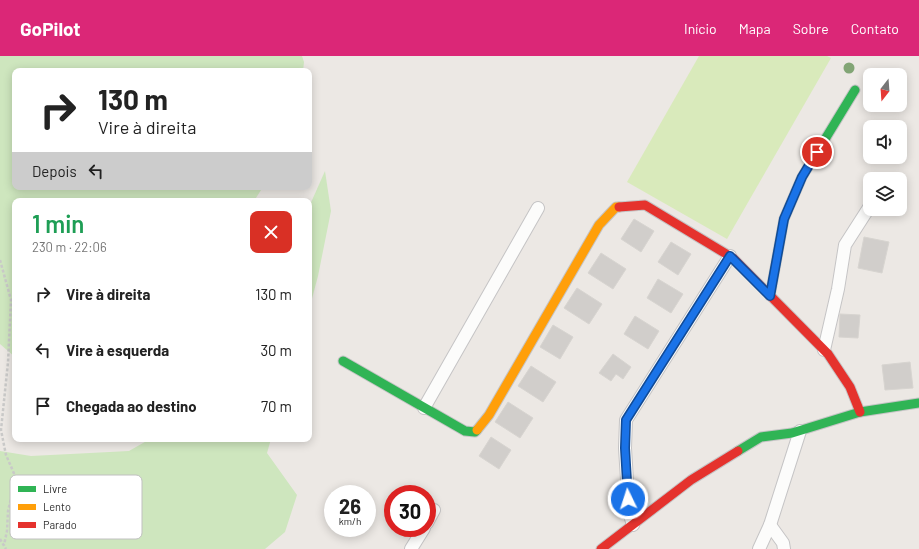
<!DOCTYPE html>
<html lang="pt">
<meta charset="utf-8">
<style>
body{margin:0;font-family:Barlow,sans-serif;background:#f2f2f2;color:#222;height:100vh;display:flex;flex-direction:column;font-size:15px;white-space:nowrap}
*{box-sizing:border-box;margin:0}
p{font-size:13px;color:#767676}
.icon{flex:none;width:22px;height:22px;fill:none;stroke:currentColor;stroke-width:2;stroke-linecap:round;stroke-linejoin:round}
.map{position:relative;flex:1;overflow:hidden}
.panel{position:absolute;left:12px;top:142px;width:300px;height:244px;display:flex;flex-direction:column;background:#fff;border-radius:8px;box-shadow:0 2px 10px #0003}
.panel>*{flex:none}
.top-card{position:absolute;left:12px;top:12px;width:300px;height:122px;border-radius:8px;box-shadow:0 2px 10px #0003;background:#fff;color:#222;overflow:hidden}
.needle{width:26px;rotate:197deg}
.controls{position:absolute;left:863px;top:12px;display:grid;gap:8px}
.controls a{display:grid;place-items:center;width:44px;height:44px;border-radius:8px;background:#fff;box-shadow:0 2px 10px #0003;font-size:20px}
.speed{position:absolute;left:324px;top:429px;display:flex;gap:8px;font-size:20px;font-weight:700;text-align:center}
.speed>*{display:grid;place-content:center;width:52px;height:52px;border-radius:50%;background:#fff;box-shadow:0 2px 10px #0003;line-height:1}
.speed small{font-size:10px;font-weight:400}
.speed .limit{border:6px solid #d22;background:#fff;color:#111}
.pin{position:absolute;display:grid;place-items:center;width:34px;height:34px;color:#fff;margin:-17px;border:2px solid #fff;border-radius:50%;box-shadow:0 1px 4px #0007}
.me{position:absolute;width:44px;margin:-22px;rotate:356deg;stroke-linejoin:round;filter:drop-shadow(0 0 3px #0008)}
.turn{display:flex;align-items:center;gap:14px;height:84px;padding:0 20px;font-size:18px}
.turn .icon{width:52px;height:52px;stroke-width:2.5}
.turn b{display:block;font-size:28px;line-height:34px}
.then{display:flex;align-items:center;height:38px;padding:0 20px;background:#0003;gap:8px;font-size:15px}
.round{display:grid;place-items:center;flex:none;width:42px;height:42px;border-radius:8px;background:#f2f2f2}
.head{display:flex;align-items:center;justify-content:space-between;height:68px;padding:0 20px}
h1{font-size:24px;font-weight:600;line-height:30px;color:#1e9e55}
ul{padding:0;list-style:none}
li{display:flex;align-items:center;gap:12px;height:56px;padding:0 20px}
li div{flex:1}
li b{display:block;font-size:15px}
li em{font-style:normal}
header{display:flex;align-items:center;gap:24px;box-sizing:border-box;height:56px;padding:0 20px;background:#db2777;color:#fff}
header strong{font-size:19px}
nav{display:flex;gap:22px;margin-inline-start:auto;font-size:14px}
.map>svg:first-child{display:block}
.green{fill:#cee6be}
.pitch{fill:#d9eabb}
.building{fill:#d1cecb;stroke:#d7d4d0}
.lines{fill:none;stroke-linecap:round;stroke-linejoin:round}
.street-casing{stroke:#c5c4c5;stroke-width:14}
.fast-casing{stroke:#c5c4c5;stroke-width:11}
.slow-casing{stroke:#c5c4c5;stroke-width:11}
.jam-casing{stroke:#c5c4c5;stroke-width:11}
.path{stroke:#c9c9c8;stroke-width:2.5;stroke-dasharray:3 2;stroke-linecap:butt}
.street{stroke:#fcfcfb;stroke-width:12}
.fast{stroke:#30b455;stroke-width:9}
.slow{stroke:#ff9f0a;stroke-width:9}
.jam{stroke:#e5322d;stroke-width:9}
.tree{fill:#82a575}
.route-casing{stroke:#114b97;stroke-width:10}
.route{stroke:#1a73e8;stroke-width:7}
.key{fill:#fff;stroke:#c0c0c0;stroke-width:1}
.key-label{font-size:11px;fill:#2e2e2e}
</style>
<header>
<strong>GoPilot</strong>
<nav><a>Início</a><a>Mapa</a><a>Sobre</a><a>Contato</a></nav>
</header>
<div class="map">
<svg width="919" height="493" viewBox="0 0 919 493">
<rect width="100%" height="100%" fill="#ece8e4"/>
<g class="green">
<path d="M0,0H302L304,6L303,15H15V131H263L254,145H15V301L0,288Z"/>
<path d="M325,115L331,155L318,220L309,254V151Z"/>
<path d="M150,383H271L267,397L297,439L285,476L265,493H0V395L31,400L129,395Z"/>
</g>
<path class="pitch" d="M699,0H827L831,2L727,183L627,126Z"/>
<g class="building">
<path d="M634,163L654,175L641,196L621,183Z"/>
<path d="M864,181L889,186L882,217L858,212Z"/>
<path d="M671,186L691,198L678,219L658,206Z"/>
<path d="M601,197L626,213L613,233L588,217Z"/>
<path d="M658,223L683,238L671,257L647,242Z"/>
<path d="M577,232L602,248L589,268L564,252Z"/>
<path d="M840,258L860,259L858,282L839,281Z"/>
<path d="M635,260L659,275L648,293L624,278Z"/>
<path d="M553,269L573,281L560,303L540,291Z"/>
<path d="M613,298L631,311L623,323L616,318L611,325L599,317Z"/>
<path d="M910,306L913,332L885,334L882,309Z"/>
<path d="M531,310L556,326L543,346L518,330Z"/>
<path d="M508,346L533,362L520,382L495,366Z"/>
<path d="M491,381L511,394L499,413L479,400Z"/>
</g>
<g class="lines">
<g class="street-casing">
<g id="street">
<path d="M824,294L838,233L845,189L870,150"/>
<path d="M424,352L538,152"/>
<path d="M427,467L434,454"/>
<path d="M633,469L629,456L625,392L626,364L730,200"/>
<path d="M770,469L783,487L784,493"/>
<path d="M411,493L424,472"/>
<path d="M759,493L770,469L800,375"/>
</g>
</g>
<g class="fast-casing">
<g id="fast">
<path d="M770,240L784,163L802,121L855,34"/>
<path d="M343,305L465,375L475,376L477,374"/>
<path d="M738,395L761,381L792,377L860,356L919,347"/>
</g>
</g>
<g class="slow-casing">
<path id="slow" d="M477,374L489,359L599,169L616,151H619"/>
</g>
<g class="jam-casing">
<g id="jam">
<path d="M619,151L645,149L733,202L828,298L850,331L860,356"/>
<path d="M601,493L691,424L738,395"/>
</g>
</g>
<g class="path">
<path d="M0,204L11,244L8,306L1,374L6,399L16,422L8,455L7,475L4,489"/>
<path d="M0,483L6,493"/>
</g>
<use href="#street" class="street"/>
<use href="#fast" class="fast"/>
<use href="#slow" class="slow"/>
<use href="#jam" class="jam"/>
</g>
<circle class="tree" cx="849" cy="12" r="5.5"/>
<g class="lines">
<g class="route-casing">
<path id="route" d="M628,443L625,392L626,364L730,200L770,240L784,163L802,121L817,96"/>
</g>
<use href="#route" class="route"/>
</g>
<rect x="10" y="419" width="132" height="64" rx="6" class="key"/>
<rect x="18" y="430" width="18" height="6" fill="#30b455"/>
<rect x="18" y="448" width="18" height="6" fill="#ff9f0a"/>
<rect x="18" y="466" width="18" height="6" fill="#e5322d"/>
<g class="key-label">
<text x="43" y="437">Livre</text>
<text x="43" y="455">Lento</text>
<text x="43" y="473">Parado</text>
</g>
</svg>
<div class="controls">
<a><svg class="needle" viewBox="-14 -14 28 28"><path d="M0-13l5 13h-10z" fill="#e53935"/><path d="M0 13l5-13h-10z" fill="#767676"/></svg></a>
<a><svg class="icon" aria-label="sound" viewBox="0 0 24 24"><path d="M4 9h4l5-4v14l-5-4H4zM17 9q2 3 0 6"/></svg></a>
<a><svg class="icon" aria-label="layers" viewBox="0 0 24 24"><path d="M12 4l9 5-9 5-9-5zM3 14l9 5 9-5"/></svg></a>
</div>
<div class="speed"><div>26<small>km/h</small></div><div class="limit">30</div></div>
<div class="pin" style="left:817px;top:96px;background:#d93025"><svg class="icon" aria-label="arrive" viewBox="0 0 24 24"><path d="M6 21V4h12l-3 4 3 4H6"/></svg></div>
<svg class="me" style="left:628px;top:443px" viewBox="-20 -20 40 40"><circle r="17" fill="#1a73e8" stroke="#fff" stroke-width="3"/><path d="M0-11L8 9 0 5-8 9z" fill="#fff"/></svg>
<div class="top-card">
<div class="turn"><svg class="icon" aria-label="right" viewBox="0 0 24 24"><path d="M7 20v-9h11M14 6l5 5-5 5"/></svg><div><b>130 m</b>Vire à direita</div></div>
<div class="then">Depois<svg class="icon" aria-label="left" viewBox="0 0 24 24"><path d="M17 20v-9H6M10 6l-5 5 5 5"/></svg></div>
</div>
<section class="panel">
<div class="head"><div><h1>1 min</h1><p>230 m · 22:06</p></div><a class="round" style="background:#d93025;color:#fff"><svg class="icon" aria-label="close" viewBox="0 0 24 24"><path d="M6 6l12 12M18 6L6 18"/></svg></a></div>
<ul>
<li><svg class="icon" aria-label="right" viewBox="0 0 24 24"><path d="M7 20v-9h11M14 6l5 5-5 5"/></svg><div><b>Vire à direita</b></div><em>130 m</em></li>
<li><svg class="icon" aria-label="left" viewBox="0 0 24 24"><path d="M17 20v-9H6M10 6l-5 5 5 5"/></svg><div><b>Vire à esquerda</b></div><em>30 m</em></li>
<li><svg class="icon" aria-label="arrive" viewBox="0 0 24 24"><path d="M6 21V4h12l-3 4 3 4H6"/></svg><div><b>Chegada ao destino</b></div><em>70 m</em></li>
</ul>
</section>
</div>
